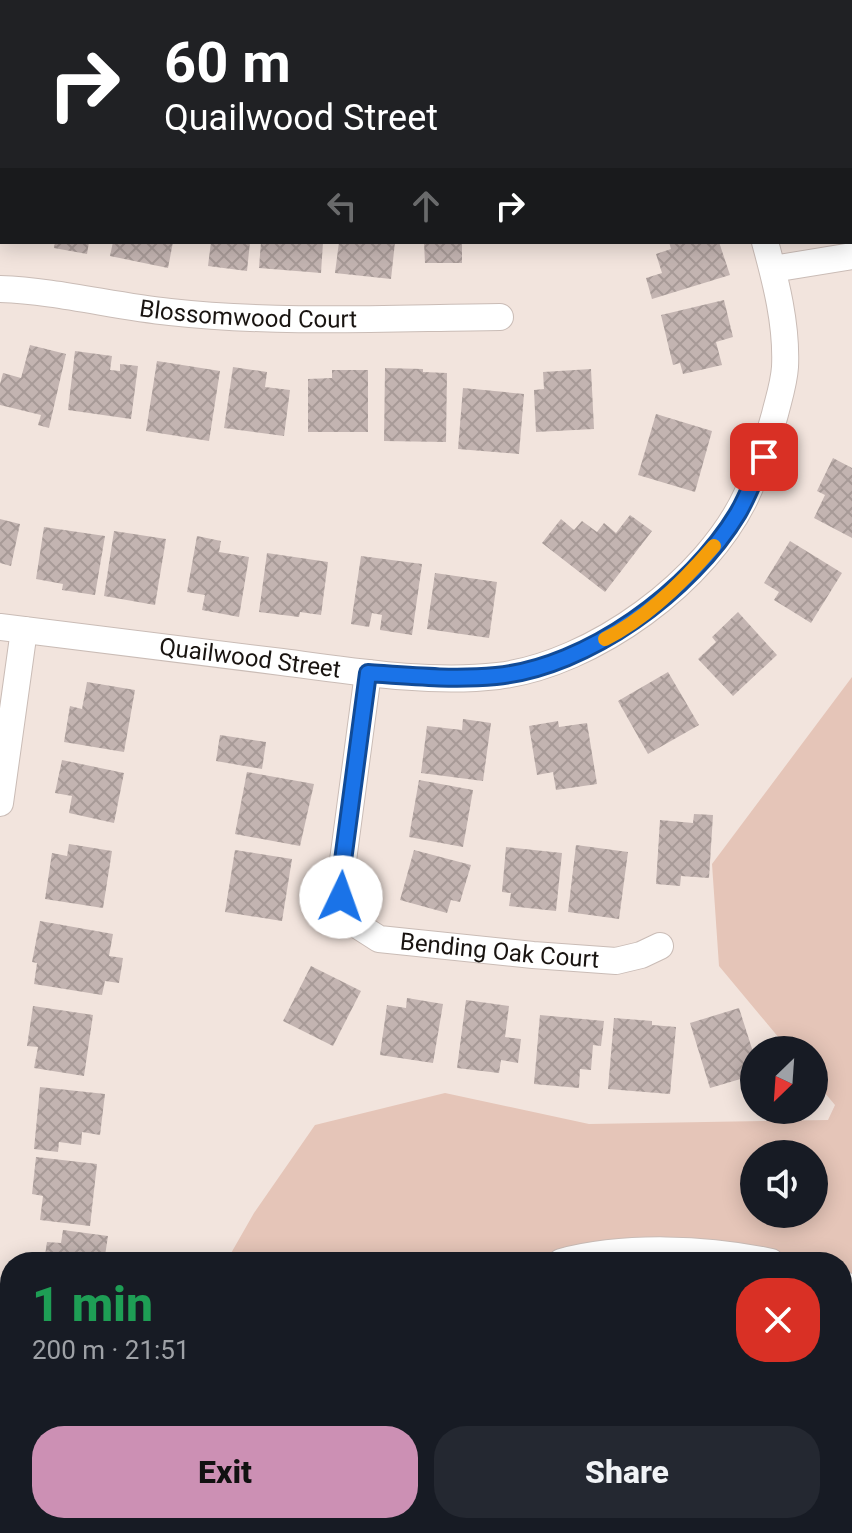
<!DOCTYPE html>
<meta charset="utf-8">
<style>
body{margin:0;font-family:Roboto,sans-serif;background:#242831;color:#f1f3f6;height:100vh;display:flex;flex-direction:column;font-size:30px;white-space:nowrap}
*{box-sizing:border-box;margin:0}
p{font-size:26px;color:#9ea1a6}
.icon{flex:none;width:44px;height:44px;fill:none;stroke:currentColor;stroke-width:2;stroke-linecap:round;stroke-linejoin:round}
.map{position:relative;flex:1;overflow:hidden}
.drawer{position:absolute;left:0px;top:1252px;width:852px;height:282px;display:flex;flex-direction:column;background:#171b24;border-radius:32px 32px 0 0;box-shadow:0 4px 20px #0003}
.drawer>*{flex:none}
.banner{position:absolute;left:0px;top:0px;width:852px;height:244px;box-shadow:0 4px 20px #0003;background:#202124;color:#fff;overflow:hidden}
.needle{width:52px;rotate:205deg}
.tools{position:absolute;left:740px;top:1036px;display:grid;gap:16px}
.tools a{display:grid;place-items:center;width:88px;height:88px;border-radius:50%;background:#171b24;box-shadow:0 4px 20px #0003;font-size:40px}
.pin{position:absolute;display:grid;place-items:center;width:68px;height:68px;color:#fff;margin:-34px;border-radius:16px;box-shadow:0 4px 12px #0006}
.me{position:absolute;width:88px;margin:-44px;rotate:3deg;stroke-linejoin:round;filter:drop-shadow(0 0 6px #0008)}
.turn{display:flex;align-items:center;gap:28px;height:168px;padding:0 32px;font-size:36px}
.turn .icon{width:104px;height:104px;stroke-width:2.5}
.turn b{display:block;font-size:56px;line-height:68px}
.lanes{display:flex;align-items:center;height:76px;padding:0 32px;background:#0003;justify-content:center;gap:40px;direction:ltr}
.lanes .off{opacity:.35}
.round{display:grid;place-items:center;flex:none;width:84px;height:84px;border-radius:32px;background:#242831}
.headline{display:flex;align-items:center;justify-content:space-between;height:136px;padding:0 32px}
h1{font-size:48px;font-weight:800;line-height:60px;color:#1e9e55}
.action{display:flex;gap:16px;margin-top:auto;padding:16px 32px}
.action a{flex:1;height:92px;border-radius:32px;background:#cc90b4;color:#111;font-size:32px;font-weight:800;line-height:92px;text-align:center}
.action a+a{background:#242831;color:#f1f3f6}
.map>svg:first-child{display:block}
.built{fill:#eed7ce}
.grass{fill:#e5c5b8;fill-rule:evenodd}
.building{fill:url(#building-cross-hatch)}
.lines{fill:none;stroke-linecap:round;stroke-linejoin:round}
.minor-casing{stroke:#cabcb6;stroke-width:28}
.minor{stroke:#fff;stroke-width:26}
.route-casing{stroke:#114b97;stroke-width:20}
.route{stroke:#1a73e8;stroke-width:14}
.slow{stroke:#f59e0b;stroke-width:14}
.labels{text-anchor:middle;stroke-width:8;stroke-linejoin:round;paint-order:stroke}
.street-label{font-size:24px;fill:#191411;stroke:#f2e4dd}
</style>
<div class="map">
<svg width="852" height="1533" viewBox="0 0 852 1533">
<defs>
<pattern id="building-cross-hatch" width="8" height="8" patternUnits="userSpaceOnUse" patternTransform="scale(2)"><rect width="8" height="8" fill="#c3b4b1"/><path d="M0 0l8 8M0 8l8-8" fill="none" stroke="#a79a97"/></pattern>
</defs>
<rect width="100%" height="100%" fill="#f2e4dd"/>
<path class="built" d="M842,1323L852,1327V1533H642L641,1524H842Z"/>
<path class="grass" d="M852,677V1288L842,1284V1262H226L254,1213L315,1125L445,1093L589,1124L828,1120L835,1105L814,1080V1050H789L719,966L712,864ZM754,1154H814V1214H754Z"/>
<g class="building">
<path d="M55,242H89L87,254L54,248Z"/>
<path d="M113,242H173L168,268L110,256Z"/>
<path d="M211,242H250L247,271L208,266Z"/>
<path d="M261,242H323L321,273L259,268Z"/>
<path d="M339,242H395L391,279L335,273Z"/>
<path d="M424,242H462V263H425Z"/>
<path d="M669,242H719L730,275L652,299L646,278L662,273L656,254L671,249Z"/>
<path d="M724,300L733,337L716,342L722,365L683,374L680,363L673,365L661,315Z"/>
<path d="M30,345L66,354L49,428L38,425L41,415L0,405V384L3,373L21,378Z"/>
<path d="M75,351L112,356L110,370L120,371V364L138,366L131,419L68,410Z"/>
<path d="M157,361L220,371L209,441L146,431Z"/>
<path d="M233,367L267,372L265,387L290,390L284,436L224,428Z"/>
<path d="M385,368L423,369V372L447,373L446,442L384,441Z"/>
<path d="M591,369L594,429L536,432L534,390L544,389L543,372Z"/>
<path d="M332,370H368V432H308V379L332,378Z"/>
<path d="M463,388L524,394L519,454L458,449Z"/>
<path d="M656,414L712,431L695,492L638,475Z"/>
<path d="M833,458L852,468V538L814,518L825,495L817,491Z"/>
<path d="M630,515L652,531L605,592L542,543L561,519L574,530L582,521L597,532L604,523L616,533Z"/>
<path d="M0,519L20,524L11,566L0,563Z"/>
<path d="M44,527L105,536L95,595L62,590L63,584L36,579Z"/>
<path d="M114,531L166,539L155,605L104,596Z"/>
<path d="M197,536L221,541L219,552L249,557L239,617L202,610L205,595L187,592Z"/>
<path d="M790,541L842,573L811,623L774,600L779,592L764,583Z"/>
<path d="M267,553L328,562L321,615L300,612L299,617L259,612Z"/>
<path d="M361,556L422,564L412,635L380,630L382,615L372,613L369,627L351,624Z"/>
<path d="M435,573L497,582L489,638L427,629Z"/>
<path d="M738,612L777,655L733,696L698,659L716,642L712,637Z"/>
<path d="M668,672L699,725L648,754L618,701Z"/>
<path d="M87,682L135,690L124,752L64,742L70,706L82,709Z"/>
<path d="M463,719L491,723L483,781L421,773L427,726L462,730Z"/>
<path d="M558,721L559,727L587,723L597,784L556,790L553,772L537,775L529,726Z"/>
<path d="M220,735L266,742L262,769L216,761Z"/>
<path d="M62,760L124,773L114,823L69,813L72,796L55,793Z"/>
<path d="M247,772L314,784L300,846L235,834Z"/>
<path d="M419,780L473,790L463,847L409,837Z"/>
<path d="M694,814L713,815L709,878L681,876L680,886L656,884L660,820L693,823Z"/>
<path d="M69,844L112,851L103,908L45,899L52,853L67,856Z"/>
<path d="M576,845L628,852L619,919L568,912Z"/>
<path d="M506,847L562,853L556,911L509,906L511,893L502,892Z"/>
<path d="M235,850L292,859L282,921L225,912Z"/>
<path d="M414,850L471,865L460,902L451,900L447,913L400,900Z"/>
<path d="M40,921L113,934L109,956L123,958L119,983L105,981L102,995L34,984L37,963L32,962Z"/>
<path d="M311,966L361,991L333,1046L283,1021Z"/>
<path d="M407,998L443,1004L433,1063L380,1055L387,1005L406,1008Z"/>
<path d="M466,1000L509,1006L505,1037L521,1039L518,1063L501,1060L499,1073L457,1068Z"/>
<path d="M33,1006L93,1015L84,1076L34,1068L38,1047L27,1046Z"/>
<path d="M739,1008L754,1055V1075L710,1088L690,1023Z"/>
<path d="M540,1015L604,1021L601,1046L593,1045L591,1070L580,1069L579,1088L534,1084Z"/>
<path d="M614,1018L652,1021V1025L676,1027L670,1094L608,1089Z"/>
<path d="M40,1087L105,1094L100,1135L82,1132L81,1145L59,1142L58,1152L34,1149Z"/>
<path d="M36,1157L97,1164L90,1226L40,1220L43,1196L32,1194Z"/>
<path d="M63,1230L108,1236L104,1262H44L47,1242L61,1243Z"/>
<path d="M842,1382L852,1384L850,1406L842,1404Z"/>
<path d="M0,1471L10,1472V1524H55L54,1533H15L0,1531Z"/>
<path d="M100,1524H148V1533L100,1530Z"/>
<rect x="173" y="1524" width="25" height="9"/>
<path d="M342,1524H408L414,1533H349Z"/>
<path d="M513,1524H547L549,1533H486L485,1529Z"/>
</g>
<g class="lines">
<g class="minor-casing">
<g id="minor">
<path d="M702,0V2"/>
<path d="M773,269L852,256"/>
<path id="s1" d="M0,289C57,291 113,306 170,312C279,324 390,318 500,317"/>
<path id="s2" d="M0,627C94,638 188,650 282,662C352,671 428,684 498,676C594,664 707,581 747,494C760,465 767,444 775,414C779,398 784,383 785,367C787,325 776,282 765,242"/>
<path id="s3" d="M368,673L340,883L341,897L348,914L354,923L379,939L533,955L616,961L641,955L660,946"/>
<path d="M0,803L24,630"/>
<path d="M561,1262C624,1245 707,1248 771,1262"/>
<path d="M842,1284L852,1288"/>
<path d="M842,1304L852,1308"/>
<path d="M0,1431H10"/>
<path d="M69,1524V1533"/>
<path d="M464,1524L465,1533"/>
<path d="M603,1524V1533"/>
<path d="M267,1533L285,1524"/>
</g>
</g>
<use href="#minor" class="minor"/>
</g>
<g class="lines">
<g class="route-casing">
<path id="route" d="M341,897L340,883L368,673C411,676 453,680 496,676C588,667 691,591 738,513C748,496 755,476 764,457"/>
</g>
<use href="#route" class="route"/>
<path class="slow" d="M605,639C645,619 685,580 714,546"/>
</g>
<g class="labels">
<g class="street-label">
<text dy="8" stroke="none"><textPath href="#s1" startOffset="250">Blossomwood Court</textPath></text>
<text dy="8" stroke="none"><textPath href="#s2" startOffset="252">Quailwood Street</textPath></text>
<text dy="8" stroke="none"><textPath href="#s3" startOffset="406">Bending Oak Court</textPath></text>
</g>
</g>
</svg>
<div class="tools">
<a><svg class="needle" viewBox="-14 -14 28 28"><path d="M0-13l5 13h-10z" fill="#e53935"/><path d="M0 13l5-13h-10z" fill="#9ea1a6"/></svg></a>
<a><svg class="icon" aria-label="sound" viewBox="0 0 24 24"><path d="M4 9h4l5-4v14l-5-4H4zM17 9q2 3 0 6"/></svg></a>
</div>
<div class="pin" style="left:764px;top:457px;background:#d93025"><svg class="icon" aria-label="arrive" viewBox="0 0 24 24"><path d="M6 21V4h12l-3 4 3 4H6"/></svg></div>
<svg class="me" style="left:341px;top:897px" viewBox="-20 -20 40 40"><circle r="19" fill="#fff"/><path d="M0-13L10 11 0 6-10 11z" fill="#1a73e8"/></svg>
<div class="banner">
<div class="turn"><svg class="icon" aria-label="right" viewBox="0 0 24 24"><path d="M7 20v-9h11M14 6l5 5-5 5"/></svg><div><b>60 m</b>Quailwood Street</div></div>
<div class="lanes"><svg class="icon off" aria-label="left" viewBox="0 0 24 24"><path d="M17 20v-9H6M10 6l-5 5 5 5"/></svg><svg class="icon off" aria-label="ahead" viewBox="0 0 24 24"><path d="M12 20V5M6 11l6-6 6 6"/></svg><svg class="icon" aria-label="right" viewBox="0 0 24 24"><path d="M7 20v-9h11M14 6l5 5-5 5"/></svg></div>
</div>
<section class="drawer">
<div class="headline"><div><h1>1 min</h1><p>200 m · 21:51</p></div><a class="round" style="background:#d93025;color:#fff"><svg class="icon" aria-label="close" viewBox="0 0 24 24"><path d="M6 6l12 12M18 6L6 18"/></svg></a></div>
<div class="action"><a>Exit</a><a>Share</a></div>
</section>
</div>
